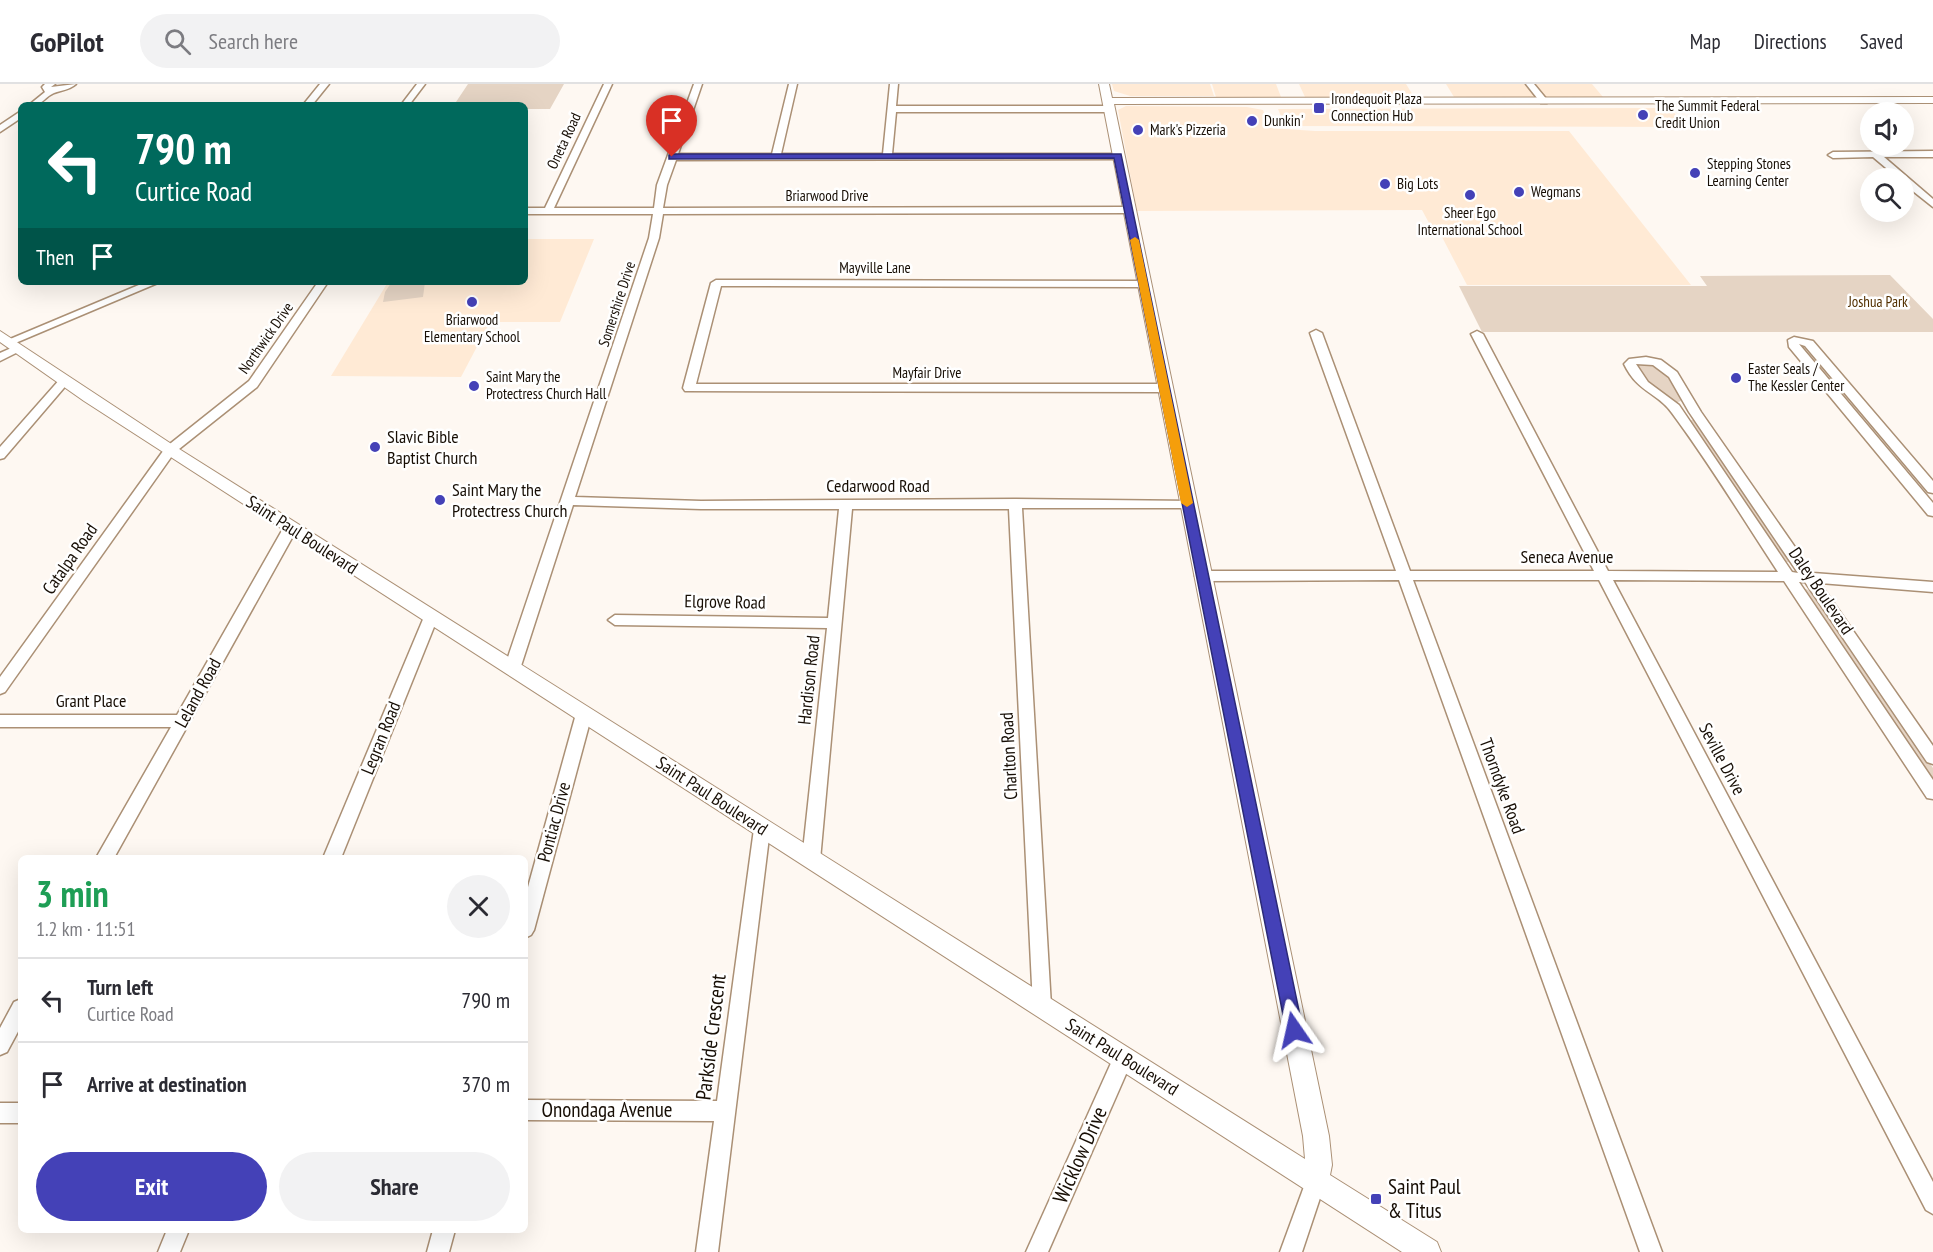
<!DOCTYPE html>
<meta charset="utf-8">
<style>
body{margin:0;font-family:"PT Sans Narrow",sans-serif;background:#f2f2f3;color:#2b2b33;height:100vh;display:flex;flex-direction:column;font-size:22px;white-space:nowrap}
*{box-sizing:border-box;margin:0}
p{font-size:20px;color:#7c7c81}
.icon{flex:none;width:33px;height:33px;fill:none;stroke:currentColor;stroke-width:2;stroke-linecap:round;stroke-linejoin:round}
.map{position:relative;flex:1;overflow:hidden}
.details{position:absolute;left:18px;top:771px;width:510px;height:378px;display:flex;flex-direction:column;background:#fff;border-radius:9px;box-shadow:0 6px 24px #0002}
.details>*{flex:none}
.hud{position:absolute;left:18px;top:18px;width:510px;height:183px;border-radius:9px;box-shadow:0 6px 24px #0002;background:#00695c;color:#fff;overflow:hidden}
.fabs{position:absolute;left:1860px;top:18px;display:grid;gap:12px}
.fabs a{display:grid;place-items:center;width:54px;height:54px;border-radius:50%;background:#fff;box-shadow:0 6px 24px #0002;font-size:30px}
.pin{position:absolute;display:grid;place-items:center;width:51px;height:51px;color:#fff;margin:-62px -26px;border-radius:50% 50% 50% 0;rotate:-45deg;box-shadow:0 0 6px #0007}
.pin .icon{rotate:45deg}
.me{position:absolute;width:66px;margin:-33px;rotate:349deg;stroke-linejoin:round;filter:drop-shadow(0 0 4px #0008)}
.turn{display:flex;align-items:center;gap:21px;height:126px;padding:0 18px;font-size:27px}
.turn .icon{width:78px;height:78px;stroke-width:2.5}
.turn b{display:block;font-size:42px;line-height:51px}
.then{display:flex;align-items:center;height:57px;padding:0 18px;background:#0003;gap:12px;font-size:22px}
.round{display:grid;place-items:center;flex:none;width:63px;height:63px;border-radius:32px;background:#f2f2f3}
.overview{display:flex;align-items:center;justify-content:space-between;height:102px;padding:0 18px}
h1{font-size:36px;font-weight:700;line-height:45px;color:#1e9e55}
.cta{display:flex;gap:12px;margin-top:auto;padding:12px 18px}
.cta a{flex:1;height:69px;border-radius:36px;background:#4441b7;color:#fff;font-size:24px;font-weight:700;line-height:69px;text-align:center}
.cta a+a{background:#f2f2f3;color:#2b2b33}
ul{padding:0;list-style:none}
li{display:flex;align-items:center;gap:18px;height:84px;padding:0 18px;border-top:2px solid #e1e1e2}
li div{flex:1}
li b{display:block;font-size:22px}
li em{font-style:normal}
header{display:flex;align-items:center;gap:36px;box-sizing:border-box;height:84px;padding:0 30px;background:#fff;border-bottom:2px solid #e1e1e2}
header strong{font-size:28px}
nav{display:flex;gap:33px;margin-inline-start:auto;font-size:21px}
.search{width:420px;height:54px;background:#f2f2f3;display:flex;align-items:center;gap:15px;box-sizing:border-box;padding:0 21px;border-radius:33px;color:#7c7c81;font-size:22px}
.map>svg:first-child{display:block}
.built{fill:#ffead5}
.green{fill:#e5d4c4}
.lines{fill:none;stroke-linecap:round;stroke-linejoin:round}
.minor-casing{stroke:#ab9075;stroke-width:3}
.major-casing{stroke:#ab9075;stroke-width:2}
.minor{fill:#fff;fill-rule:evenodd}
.major{fill:#fff;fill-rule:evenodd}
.route{fill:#4441b7;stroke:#2c2a77;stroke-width:1.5}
.slow{fill:#f59e0b}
.poi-dot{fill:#4441b7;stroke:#fff;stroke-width:2}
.labels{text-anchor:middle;stroke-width:5;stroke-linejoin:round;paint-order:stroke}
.far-poi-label{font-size:15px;fill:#170e05;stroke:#fff;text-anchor:start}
.far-street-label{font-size:15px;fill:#170e05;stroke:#fff}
.far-park-label{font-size:15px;fill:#533001;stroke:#fff}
.poi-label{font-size:18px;fill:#170e05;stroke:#fff;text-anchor:start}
.street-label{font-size:18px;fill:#170e05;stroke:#fff}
.near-street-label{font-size:21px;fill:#170e05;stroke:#fff}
.near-poi-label{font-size:21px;fill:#170e05;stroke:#fff;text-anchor:start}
</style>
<header>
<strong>GoPilot</strong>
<div class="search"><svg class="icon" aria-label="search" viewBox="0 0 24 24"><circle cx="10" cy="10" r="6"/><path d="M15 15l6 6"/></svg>Search here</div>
<nav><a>Map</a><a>Directions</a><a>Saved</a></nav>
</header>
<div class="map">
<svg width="1933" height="1168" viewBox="0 0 1933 1168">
<rect width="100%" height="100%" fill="#fef8f2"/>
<g class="built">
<path d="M1112,0H1210L1214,12H1130L1114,7Z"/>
<path d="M1212,0H1276L1281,13H1216Z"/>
<path d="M1299,0H1406L1414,13H1305Z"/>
<path d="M1446,0H1592L1603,13H1454Z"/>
<path d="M1126,22L1247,23L1263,26L1270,44L1315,47H1569L1691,201H1467L1442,153L1435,150L1422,126L1137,127L1118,26Z"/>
<path d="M1670,24L1686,43L1285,42L1278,25Z"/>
<path d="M525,155H594L560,238H490L461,293L331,292L388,198H525Z"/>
</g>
<g class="green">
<path d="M468,0H564L550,25H525V21H454Z"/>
<path d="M1890,191L1933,235V248H1482L1459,202H1707L1700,192Z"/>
<path d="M425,198L423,213L383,218L385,208L391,199Z"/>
<path d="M1639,279C1664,278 1673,297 1684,316L1675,319L1655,309L1636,281Z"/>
<path d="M1689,336H1696L1792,479L1783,477Z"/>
<path d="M1806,505L1814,509L1933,684V700L1804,506Z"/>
</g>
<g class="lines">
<g class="minor-casing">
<g id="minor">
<path d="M45,0H55L51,3L76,0C69,6 62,6 54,9C43,14 44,21 29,21L45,8L42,3Z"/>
<path d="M320,0H329L312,21H303Z"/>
<path d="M417,0H425L409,21H401Z"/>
<path d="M604,0H612L554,124H654L657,101L694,0H702L678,70H772L789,0H797L781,70H883L890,0H898L896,22H1109L1113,25L1109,28H896L892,70H1121L1123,72L1118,75L676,76L667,101L663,124L1129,123L1134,126L1129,129L663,130L659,154L575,413L701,417L1015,415L1192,417L1194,420L1187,424H1022L1051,922L1049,928L1042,930L1035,928L1033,922L1009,425H852L820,776L817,781L811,783L805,781L802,776L827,544L615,541L608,536L615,531L828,534L839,425H701L573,421L520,585L517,589H507L504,585L649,154L653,130H525V124H545Z"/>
<path d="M1526,0H1534L1548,17L1547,19H1541Z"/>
<path d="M21,27V34L0,48V41Z"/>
<path d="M1933,67V73H1884L1933,115V123L1904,100V94H1898L1873,73L1833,74L1828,71L1833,68Z"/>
<path d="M716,196L1143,197L1148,200L1143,203L721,202L696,300H1165L1171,304L1165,308L685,307L683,304L711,199Z"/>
<path d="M146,198H160L13,260L9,261L3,258Z"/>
<path d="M318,198H328L257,303L174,369L5,608L0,610V593L166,363L249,297Z"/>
<path d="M1316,246L1322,249L1410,487H1594L1471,250L1477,247L1483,250L1608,487L1778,488C1743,435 1710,380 1672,329C1657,308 1638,309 1624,280L1629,275L1646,273L1661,276L1677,288L1701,328L1813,489L1933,498V508L1820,499L1933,662V680L1927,678L1805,498H1799L1933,696V715L1927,714L1784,497L1613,496L1933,1098V1130L1926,1126L1599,496H1413L1662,1168H1640L1399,496L1202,497L1195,492L1202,487H1396L1310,249ZM1636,280L1653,281L1669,293L1689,328L1798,489L1792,488L1679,321L1648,298Z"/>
<path d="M1794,253L1813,257L1933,397V409L1928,408L1805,262L1799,260L1933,419V432L1928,431L1789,263L1788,256Z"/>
<path d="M18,261L24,264L22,266L0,277V269Z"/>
<path d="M65,292L71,296L69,298L4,374L0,375V363L61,294Z"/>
<path d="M291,439L298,443L114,774H96L171,643H0V631H177L284,443Z"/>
<path d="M431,528L438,533L341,774H323L424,533Z"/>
<path d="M584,624L589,626L592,630L534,846L531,851L525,854V814L576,630L579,626Z"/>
<path d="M762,738L768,740L770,745L718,1168H696L714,1037L525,1036V1016L717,1017L754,745L756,740Z"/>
<path d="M21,915V942L7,968L0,971V944L14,918Z"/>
<path d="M1123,965L1130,968L1133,974L1048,1168H1026L1116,968Z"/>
<rect x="0" y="1019" width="21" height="20"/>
<path d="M1316,1086L1323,1089L1326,1096L1302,1168H1280L1309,1089Z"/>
<path d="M167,1146H189L180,1168H158Z"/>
<path d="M433,1146H455L449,1168H427Z"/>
</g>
</g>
<g class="major-casing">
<path id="major" d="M1099,0H1109L1112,14L1933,13V19L1114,20L1329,1052L1332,1081L1330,1091L1437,1158L1441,1168H1402L84,317L0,258V247L176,363L1305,1075L1303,1052Z"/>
</g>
<use href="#minor" class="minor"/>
<use href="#major" class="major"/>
</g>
<path class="route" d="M672,70H1121L1303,946L1300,952L1294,954L1288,952L1286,946L1114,74L669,75V71Z"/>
<path class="slow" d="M1135,153L1139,156L1193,419L1187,423L1181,419L1130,156Z"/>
<g class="poi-dot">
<rect x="1313" y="18" width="12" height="12" rx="3"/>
<circle cx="1643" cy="31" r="6"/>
<circle cx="1252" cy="37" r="6"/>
<circle cx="1138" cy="46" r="6"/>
<circle cx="1695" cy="89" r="6"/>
<circle cx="1385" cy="100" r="6"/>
<circle cx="1519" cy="108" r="6"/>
<circle cx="1470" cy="111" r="6"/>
<circle cx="472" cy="218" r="6"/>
<circle cx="1736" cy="294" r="6"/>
<circle cx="474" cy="302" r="6"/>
<circle cx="375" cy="363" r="6"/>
<circle cx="440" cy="416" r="6"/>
<rect x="1370" y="1109" width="12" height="12" rx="3"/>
</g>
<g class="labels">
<g class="far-poi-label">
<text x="1331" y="20">Irondequoit Plaza<tspan x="1331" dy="17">Connection Hub</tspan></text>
<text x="1655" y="27">The Summit Federal<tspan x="1655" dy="17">Credit Union</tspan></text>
<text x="1264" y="42">Dunkin'</text>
<text x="1150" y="51">Mark's Pizzeria</text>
<text x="1707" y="85">Stepping Stones<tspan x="1707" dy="17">Learning Center</tspan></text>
<text x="1397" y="105">Big Lots</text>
<text x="1531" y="113">Wegmans</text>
<text x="1470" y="134" text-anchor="middle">Sheer Ego<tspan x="1470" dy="17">International School</tspan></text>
<text x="472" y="241" text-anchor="middle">Briarwood<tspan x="472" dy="17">Elementary School</tspan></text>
<text x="1748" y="290">Easter Seals /<tspan x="1748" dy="17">The Kessler Center</tspan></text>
<text x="486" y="298">Saint Mary the<tspan x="486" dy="17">Protectress Church Hall</tspan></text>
</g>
<g class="far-street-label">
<text transform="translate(564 57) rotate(-65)" y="5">Oneta Road</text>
<text x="827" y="117">Briarwood Drive</text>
<text x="875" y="189">Mayville Lane</text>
<text transform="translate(617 220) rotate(-72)" y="5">Somershire Drive</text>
<text transform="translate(266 254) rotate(-55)" y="5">Northwick Drive</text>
<text x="927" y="294">Mayfair Drive</text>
</g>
<g class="far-park-label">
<text x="1878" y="223">Joshua Park</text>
</g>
<g class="poi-label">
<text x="387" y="359">Slavic Bible<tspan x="387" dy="21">Baptist Church</tspan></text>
<text x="452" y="412">Saint Mary the<tspan x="452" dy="21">Protectress Church</tspan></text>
</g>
<g class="street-label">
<text x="878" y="408">Cedarwood Road</text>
<text transform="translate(302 451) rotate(33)" y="6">Saint Paul Boulevard</text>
<text x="1567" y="479">Seneca Avenue</text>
<text transform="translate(70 475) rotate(-55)" y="6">Catalpa Road</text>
<text transform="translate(1821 507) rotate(56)" y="6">Daley Boulevard</text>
<text transform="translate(725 518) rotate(1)" y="6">Elgrove Road</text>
<text transform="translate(809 596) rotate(-84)" y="6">Hardison Road</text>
<text transform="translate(198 609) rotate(-61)" y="6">Leland Road</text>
<text x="91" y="623">Grant Place</text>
<text transform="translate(381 654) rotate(-68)" y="6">Legran Road</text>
<text transform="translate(1009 672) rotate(-93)" y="6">Charlton Road</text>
<text transform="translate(1722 675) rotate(62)" y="6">Seville Drive</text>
<text transform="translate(1502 702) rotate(70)" y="6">Thorndyke Road</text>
<text transform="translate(712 712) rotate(33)" y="6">Saint Paul Boulevard</text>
<text transform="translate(554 738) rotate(-75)" y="6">Pontiac Drive</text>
<text transform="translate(1122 973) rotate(32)" y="6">Saint Paul Boulevard</text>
</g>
<g class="near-street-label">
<text transform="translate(711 953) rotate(-83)" y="7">Parkside Crescent</text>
<text x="607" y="1033">Onondaga Avenue</text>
<text transform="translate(1080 1071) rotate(-66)" y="7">Wicklow Drive</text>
</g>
<g class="near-poi-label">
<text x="1388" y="1110">Saint Paul<tspan x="1388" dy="24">&amp; Titus</tspan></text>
</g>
</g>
</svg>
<div class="fabs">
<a><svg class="icon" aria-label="sound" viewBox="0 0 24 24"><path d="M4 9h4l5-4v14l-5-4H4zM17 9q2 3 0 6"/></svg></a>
<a><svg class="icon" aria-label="search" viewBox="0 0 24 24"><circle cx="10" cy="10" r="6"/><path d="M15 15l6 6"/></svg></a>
</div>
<div class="pin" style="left:672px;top:73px;background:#d93025"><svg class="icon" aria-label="arrive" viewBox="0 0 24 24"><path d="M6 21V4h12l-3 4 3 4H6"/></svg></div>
<svg class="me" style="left:1294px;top:946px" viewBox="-20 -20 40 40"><path d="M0-17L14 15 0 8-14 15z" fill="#4441b7" stroke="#fff" stroke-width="4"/></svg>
<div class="hud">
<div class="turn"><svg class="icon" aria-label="left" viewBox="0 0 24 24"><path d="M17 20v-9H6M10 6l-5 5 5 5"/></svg><div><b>790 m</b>Curtice Road</div></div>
<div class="then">Then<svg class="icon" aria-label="arrive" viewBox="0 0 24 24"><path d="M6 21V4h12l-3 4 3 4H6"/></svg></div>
</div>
<section class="details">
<div class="overview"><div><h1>3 min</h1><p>1.2 km · 11:51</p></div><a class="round"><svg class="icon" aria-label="close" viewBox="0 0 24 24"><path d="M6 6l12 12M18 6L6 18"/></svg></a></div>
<ul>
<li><svg class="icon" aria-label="left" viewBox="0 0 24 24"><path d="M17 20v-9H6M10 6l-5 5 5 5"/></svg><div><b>Turn left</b><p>Curtice Road</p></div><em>790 m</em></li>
<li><svg class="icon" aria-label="arrive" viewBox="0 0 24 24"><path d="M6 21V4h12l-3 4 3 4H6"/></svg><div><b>Arrive at destination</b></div><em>370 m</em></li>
</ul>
<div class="cta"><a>Exit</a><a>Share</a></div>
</section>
</div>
